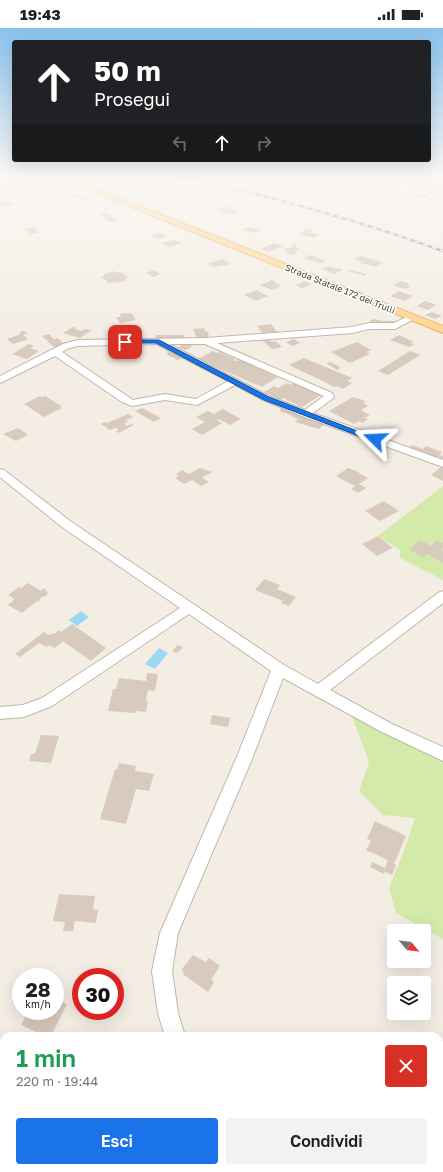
<!DOCTYPE html>
<html lang="it">
<meta charset="utf-8">
<style>
body{margin:0;font-family:"Golos Text",sans-serif;background:#f2f2f2;color:#202124;height:100vh;display:flex;flex-direction:column;font-size:15px;white-space:nowrap}
*{box-sizing:border-box;margin:0}
p{font-size:13px;color:#757577}
.icon{flex:none;width:22px;height:22px;fill:none;stroke:currentColor;stroke-width:2;stroke-linecap:round;stroke-linejoin:round}
.map{position:relative;flex:1;overflow:hidden}
.side{position:absolute;left:0px;top:1004px;width:443px;height:140px;display:flex;flex-direction:column;background:#fff;border-radius:12px 12px 0 0;box-shadow:0 4px 16px #0002}
.side>*{flex:none}
.guide{position:absolute;left:12px;top:12px;width:419px;height:122px;border-radius:4px;box-shadow:0 4px 16px #0002;background:#202124;color:#fff;overflow:hidden}
.needle{width:26px;rotate:119deg}
.tools{position:absolute;left:387px;top:896px;display:grid;gap:8px}
.tools a{display:grid;place-items:center;width:44px;height:44px;border-radius:4px;background:#fff;box-shadow:0 4px 16px #0002;font-size:20px}
.speed{position:absolute;left:12px;top:940px;display:flex;gap:8px;font-size:20px;font-weight:700;text-align:center}
.speed>*{display:grid;place-content:center;width:52px;height:52px;border-radius:50%;background:#fff;box-shadow:0 4px 16px #0002;line-height:1}
.speed small{font-size:10px;font-weight:400}
.speed .limit{border:6px solid #d22;background:#fff;color:#111}
.pin{position:absolute;display:grid;place-items:center;width:34px;height:34px;color:#fff;margin:-17px;border-radius:8px;box-shadow:0 2px 6px #0006}
.me{position:absolute;width:44px;margin:-22px;rotate:291deg;stroke-linejoin:round;filter:drop-shadow(0 0 3px #0008)}
.turn{display:flex;align-items:center;gap:14px;height:84px;padding:0 16px;font-size:18px}
.turn .icon{width:52px;height:52px;stroke-width:2.5}
.turn b{display:block;font-size:28px;line-height:34px}
.lanes{display:flex;align-items:center;height:38px;padding:0 16px;background:#0003;justify-content:center;gap:20px;direction:ltr}
.lanes .off{opacity:.35}
.round{display:grid;place-items:center;flex:none;width:42px;height:42px;border-radius:4px;background:#f2f2f2}
.head{display:flex;align-items:center;justify-content:space-between;height:68px;padding:0 16px}
h1{font-size:24px;font-weight:600;line-height:30px;color:#1e9e55}
.cta{display:flex;gap:8px;margin-top:auto;padding:8px 16px}
.cta a{flex:1;height:46px;border-radius:4px;background:#1a73e8;color:#fff;font-size:16px;font-weight:600;line-height:46px;text-align:center}
.cta a+a{background:#f2f2f2;color:#202124}
.status{display:flex;justify-content:space-between;align-items:center;height:28px;padding:0 20px;background:#fff;direction:ltr}
.status svg{height:11px;fill:currentColor}
.map>svg:first-child{display:block}
.green{fill:#d3eaaa}
.water{fill:#9cd8f4}
.building{fill:#d8cabc}
.lines{fill:none;stroke-linecap:round;stroke-linejoin:round}
.minor-casing{stroke:#c2b7a9;stroke-width:2}
.major-casing{stroke:#eab25b;stroke-width:2}
.minor{fill:#fff;fill-rule:evenodd}
.major{fill:#ffd591;fill-rule:evenodd}
.rail-casing{stroke:#949494;stroke-width:2.5}
.rail{stroke:#fff;stroke-width:1.5;stroke-dasharray:4.5;stroke-linecap:butt}
.route{fill:#1a73e8;stroke:#114b97}
.labels{text-anchor:middle;stroke-width:3;stroke-linejoin:round;paint-order:stroke}
.far-street-label{font-size:9px;fill:#453d34;stroke:#fff}
</style>
<div class="status"><b>19:43</b><svg viewBox="0 0 49 12"><path d="M0 12V9h3v3zM5 12V6h3v6zM10 12V3h3v9zM15 12V0h3v12zM26 1h20v11H26zM47 4h2v5h-2z"/></svg></div>
<div class="map">
<svg width="443" height="1144" viewBox="0 0 443 1144">
<rect width="100%" height="100%" fill="#f3ede4"/>
<g class="green">
<path d="M443,458V552L400,530V522L378,508Z"/>
<path d="M350,683L443,724V911L396,885L389,860L406,817L415,790L383,787L359,763L369,734Z"/>
</g>
<g class="water">
<path d="M81,583L89,589L77,598L69,592Z"/>
<path d="M159,620L168,625L155,641L145,636Z"/>
</g>
<g class="building">
<path d="M386,149H389L400,151L397,156L386,155L387,152H384Z"/>
<path d="M7,157L15,159L4,162L0,161V159Z"/>
<path d="M411,164L423,166L428,169L424,170L409,167Z"/>
<path d="M77,165L89,169L81,172L70,167Z"/>
<path d="M0,171L14,176L4,179L0,178Z"/>
<path d="M225,178L239,183L235,184L238,185L232,187L215,182Z"/>
<path d="M108,185L117,193L108,194L99,186Z"/>
<path d="M33,199L39,205L31,206L25,201Z"/>
<path d="M250,199L260,202L253,205L243,201Z"/>
<path d="M306,201L312,202L310,204L319,207L314,210L299,206Z"/>
<path d="M161,205L168,209L158,211L151,208Z"/>
<path d="M174,212L181,215L169,219L161,215Z"/>
<path d="M274,215L283,218L269,224L261,221Z"/>
<path d="M294,216L298,217L295,219L300,221L295,223L297,224L292,227L285,224L288,223L284,221L293,219L290,218Z"/>
<path d="M310,227L313,228L326,233L320,235L304,230Z"/>
<path d="M360,228L383,234L376,239L360,235L362,234L354,232Z"/>
<path d="M222,231L231,236L214,239L207,236Z"/>
<path d="M328,238L336,241L338,240L343,242L334,246L322,241Z"/>
<path d="M153,242L160,246L153,249L146,245Z"/>
<path d="M351,242L367,246L364,248L348,243Z"/>
<path d="M114,243L116,245L120,244L129,249L125,250L127,252L117,255L114,254L109,255L101,249L105,248L103,247Z"/>
<path d="M272,252L281,258L272,262L260,257Z"/>
<path d="M305,253L311,256L302,260L295,257Z"/>
<path d="M401,253L410,256L407,258L411,259L405,261L393,257Z"/>
<path d="M256,262L268,268L256,273L244,267Z"/>
<path d="M399,263L413,268L405,273L390,268Z"/>
<path d="M425,273L436,277L428,282L417,278Z"/>
<path d="M432,284L442,288L435,291L425,287Z"/>
<path d="M131,285L136,292L120,295L116,289H121L120,286Z"/>
<path d="M373,291L383,293H394L395,297H376L369,294Z"/>
<path d="M271,296L277,304L263,306L257,298Z"/>
<path d="M73,299L77,300L75,301L81,303L86,301L92,302L80,310L63,305Z"/>
<path d="M204,300L205,303L208,304L209,310L197,311L193,301Z"/>
<path d="M24,303L28,305L23,307L28,311L13,316L7,311L21,306L19,304Z"/>
<path d="M49,306L54,311L58,310L64,316L56,321L42,308Z"/>
<rect x="156" y="307" width="28" height="4"/>
<path d="M399,307L414,314L411,315L414,317L409,319L390,312Z"/>
<path d="M260,310H267L272,314L275,313L282,319L272,321Z"/>
<path d="M294,311L300,315L292,318L286,314Z"/>
<path d="M357,314L371,322L366,324L370,326L350,335L331,324Z"/>
<path d="M29,316L34,318L30,320L39,323L27,331L12,326Z"/>
<path d="M184,316H189L192,318L189,321L185,322L178,319Z"/>
<path d="M213,323L217,325L219,324L235,331L233,332L238,333L240,332L278,349L262,359L198,331Z"/>
<path d="M410,323L420,327L388,347L378,343Z"/>
<path d="M169,324L182,330L178,332L166,326Z"/>
<path d="M304,330L352,350L347,353L352,355L343,361L337,358L335,359L289,337Z"/>
<path d="M331,334L341,340L337,342L326,335Z"/>
<path d="M287,355L291,357L294,355L321,367L302,379L283,370L278,373L270,369L273,368L264,364L274,358L278,360Z"/>
<path d="M40,368L42,369L45,368L61,378L60,379L62,380L44,389L24,376Z"/>
<path d="M353,369L366,373L363,375L368,378L361,382L370,387L366,389H362L368,391L362,395L359,393L354,396L329,383Z"/>
<path d="M284,379L325,395L319,401L295,394L298,391L292,389L293,388L279,383Z"/>
<path d="M142,380L161,390L154,394L135,383Z"/>
<path d="M223,381L241,391L230,397L219,391L216,392L222,395L202,407L192,401L205,394L196,389L208,383L214,386Z"/>
<path d="M128,386L133,389L126,392L128,394L124,396L127,398L131,396L134,397L119,405L116,403L119,401L116,400L110,402L101,396L105,394L107,395Z"/>
<path d="M18,400L28,407L16,413L3,406Z"/>
<path d="M412,417L423,421L426,418L442,424L437,430L441,427L443,428V433L408,422Z"/>
<path d="M441,439L443,440V453L431,447Z"/>
<path d="M200,440L212,444L202,450L209,454L201,458L192,452L184,456L175,450L179,448L176,446L182,442L189,446Z"/>
<path d="M348,440L353,442H354L368,450L359,456L366,460L358,465L351,461L355,458L336,448Z"/>
<path d="M384,473L399,483L380,493L365,483Z"/>
<path d="M378,508L393,520L377,528L362,516Z"/>
<path d="M420,512L431,518L437,512L443,515V519L441,521L443,523V535L427,526L423,529L409,522Z"/>
<path d="M264,551L280,557L277,561L296,569L289,578L281,575L283,573L255,562Z"/>
<path d="M28,555L41,563L42,561H45L48,565L46,568L40,570L39,574L37,573L22,585L8,577L15,571L8,567L19,559L21,560Z"/>
<path d="M72,596L106,620L91,633L63,613L55,620L50,617L46,619L39,615L20,629L15,626L44,604L49,607L52,605L54,606L59,602L61,604Z"/>
<path d="M178,617L183,619L177,625L172,623Z"/>
<path d="M147,645L158,646L155,663L148,662L146,673H148L146,684L136,683L135,685L108,683L113,661H116L119,650L146,653Z"/>
<path d="M212,687L230,690L228,699L210,696Z"/>
<path d="M41,707L59,708L51,735L29,733L31,726H35Z"/>
<path d="M119,735L136,738L135,743L154,746L149,763L136,761L126,796L100,791L115,741L117,742Z"/>
<path d="M375,793L406,808L394,836L396,837L392,847L385,844L384,846L370,839L372,834L385,840L388,832L366,822L371,813L367,811Z"/>
<path d="M59,866L95,868L93,881L98,882L96,895L75,893L73,903H63L65,894L53,893Z"/>
<path d="M193,927L206,934L209,930L220,938L211,952L214,954L208,964L184,947L182,941Z"/>
<path d="M55,971L67,976L51,1008H44L21,997L28,983H55Z"/>
<path d="M134,1140H192L191,1144H133Z"/>
</g>
<g class="lines">
<g class="minor-casing">
<g id="minor">
<path d="M443,150V155L426,167L398,163L395,161L398,159L425,163Z"/>
<path d="M409,288H415L416,290L395,301H369L352,305L217,315L332,365L334,369L332,371L313,385L443,432V439L302,388L263,372L235,357L197,377L165,372L132,378L122,374L55,328L0,355V348L63,316L78,312L206,310L352,299L369,295H394ZM156,316L228,353L196,371L165,366L133,372L62,324L69,320L78,318ZM169,316H205L324,368L305,382L269,368Z"/>
<path d="M0,441L4,442L70,493L284,637L318,656L438,565L443,563V575L330,662L392,696L443,719V733L382,704L283,650L252,731L178,905L172,943L178,985L185,1008H165L158,985L152,943L160,905L236,731L271,643L189,586L52,678L24,689L0,691V679L23,677L42,670L180,580L62,499L0,449Z"/>
<path d="M205,1140H227L226,1144H204Z"/>
</g>
</g>
<g class="major-casing">
<path id="major" d="M54,148H63L443,298V305Z"/>
</g>
<use href="#minor" class="minor"/>
<use href="#major" class="major"/>
<g class="rail-casing">
<path id="rail" d="M181,148C270,168 357,192 443,223"/>
</g>
<use href="#rail" class="rail"/>
</g>
<linearGradient id="sky" x2="0" y2="1"><stop stop-color="#89c2ed"/><stop offset="0.48" stop-color="#faf7f3"/><stop offset="1" stop-color="#faf7f3" stop-opacity="0"/></linearGradient>
<rect width="443" height="308" fill="url(#sky)"/>
<path class="route" d="M125,312H159L269,369L378,411L377,413H372L264,372L156,315H123L122,314Z"/>
<g class="labels">
<g class="far-street-label">
<text transform="translate(340 261) rotate(22)" y="3">Strada Statale 172 dei Trulli</text>
</g>
</g>
</svg>
<div class="tools">
<a><svg class="needle" viewBox="-14 -14 28 28"><path d="M0-13l5 13h-10z" fill="#e53935"/><path d="M0 13l5-13h-10z" fill="#757577"/></svg></a>
<a><svg class="icon" aria-label="layers" viewBox="0 0 24 24"><path d="M12 4l9 5-9 5-9-5zM3 14l9 5 9-5"/></svg></a>
</div>
<div class="speed"><div>28<small>km/h</small></div><div class="limit">30</div></div>
<div class="pin" style="left:125px;top:314px;background:#d93025"><svg class="icon" aria-label="arrive" viewBox="0 0 24 24"><path d="M6 21V4h12l-3 4 3 4H6"/></svg></div>
<svg class="me" style="left:375px;top:411px" viewBox="-20 -20 40 40"><path d="M0-17L14 15 0 8-14 15z" fill="#1a73e8" stroke="#fff" stroke-width="4"/></svg>
<div class="guide">
<div class="turn"><svg class="icon" aria-label="ahead" viewBox="0 0 24 24"><path d="M12 20V5M6 11l6-6 6 6"/></svg><div><b>50 m</b>Prosegui</div></div>
<div class="lanes"><svg class="icon off" aria-label="left" viewBox="0 0 24 24"><path d="M17 20v-9H6M10 6l-5 5 5 5"/></svg><svg class="icon" aria-label="ahead" viewBox="0 0 24 24"><path d="M12 20V5M6 11l6-6 6 6"/></svg><svg class="icon off" aria-label="right" viewBox="0 0 24 24"><path d="M7 20v-9h11M14 6l5 5-5 5"/></svg></div>
</div>
<section class="side">
<div class="head"><div><h1>1 min</h1><p>220 m · 19:44</p></div><a class="round" style="background:#d93025;color:#fff"><svg class="icon" aria-label="close" viewBox="0 0 24 24"><path d="M6 6l12 12M18 6L6 18"/></svg></a></div>
<div class="cta"><a>Esci</a><a>Condividi</a></div>
</section>
</div>
